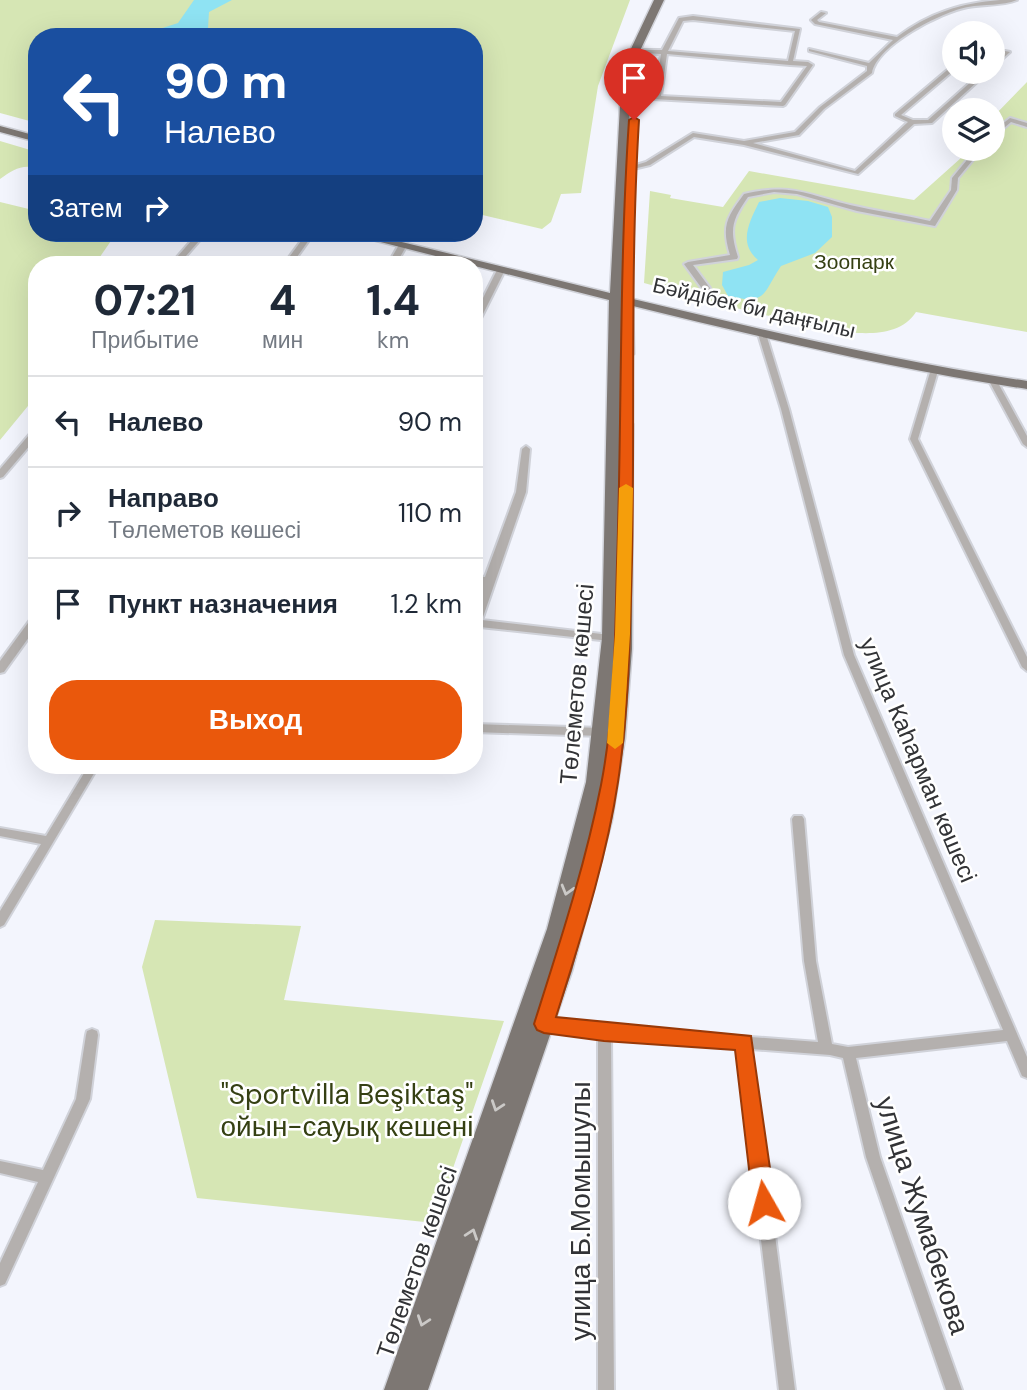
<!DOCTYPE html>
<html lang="ru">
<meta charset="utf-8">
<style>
body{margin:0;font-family:"DM Sans",sans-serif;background:#f2f2f3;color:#1f2937;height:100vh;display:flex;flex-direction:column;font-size:26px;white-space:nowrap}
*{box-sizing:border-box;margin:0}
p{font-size:23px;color:#747a83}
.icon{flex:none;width:38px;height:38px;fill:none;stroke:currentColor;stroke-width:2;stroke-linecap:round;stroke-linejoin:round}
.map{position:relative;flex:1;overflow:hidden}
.side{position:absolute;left:28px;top:256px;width:455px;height:518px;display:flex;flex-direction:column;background:#fff;border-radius:28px;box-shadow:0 7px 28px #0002}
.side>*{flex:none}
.hud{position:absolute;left:28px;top:28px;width:455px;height:214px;border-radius:28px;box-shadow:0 7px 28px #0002;background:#1a4fa0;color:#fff;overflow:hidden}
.controls{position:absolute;left:942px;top:21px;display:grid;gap:14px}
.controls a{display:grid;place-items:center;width:63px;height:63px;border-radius:50%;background:#fff;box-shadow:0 7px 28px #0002;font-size:35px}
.pin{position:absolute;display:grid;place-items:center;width:60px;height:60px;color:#fff;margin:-72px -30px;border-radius:50% 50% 50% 0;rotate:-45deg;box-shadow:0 0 7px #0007}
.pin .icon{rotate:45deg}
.me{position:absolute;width:77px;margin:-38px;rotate:353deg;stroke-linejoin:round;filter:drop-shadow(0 0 5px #0008)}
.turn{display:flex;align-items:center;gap:24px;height:147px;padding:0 21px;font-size:32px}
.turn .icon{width:91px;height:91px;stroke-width:2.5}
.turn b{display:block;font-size:49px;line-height:60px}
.then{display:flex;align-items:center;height:66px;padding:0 21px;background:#0003;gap:14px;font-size:26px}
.eta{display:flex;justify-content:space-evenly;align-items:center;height:119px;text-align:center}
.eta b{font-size:42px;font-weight:800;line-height:49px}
.button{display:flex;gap:14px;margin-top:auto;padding:14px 21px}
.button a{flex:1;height:80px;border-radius:28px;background:#ea580c;color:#fff;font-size:28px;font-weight:800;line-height:80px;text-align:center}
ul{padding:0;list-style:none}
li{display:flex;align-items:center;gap:21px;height:91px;padding:0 21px;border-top:2px solid #e0e1e3}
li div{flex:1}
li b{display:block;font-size:26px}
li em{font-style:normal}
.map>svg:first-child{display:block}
.green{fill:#d6e6b4}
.water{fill:#8fe3f3}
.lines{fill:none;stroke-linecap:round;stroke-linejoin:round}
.minor-casing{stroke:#d0d2d9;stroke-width:4}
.primary-casing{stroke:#d0d2d9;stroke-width:3}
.minor{fill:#b4b0ae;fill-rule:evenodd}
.primary{fill:#7d7773;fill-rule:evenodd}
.oneway{stroke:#cbc9c7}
.route{fill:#ea580c;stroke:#983908;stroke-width:2}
.slow{fill:#f59e0b}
.labels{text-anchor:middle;stroke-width:5;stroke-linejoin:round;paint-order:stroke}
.far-park-label{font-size:21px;fill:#354013;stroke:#fff}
.far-street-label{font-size:21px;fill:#323336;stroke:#fff}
.street-label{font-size:24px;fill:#323336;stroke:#fff}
.near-park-label{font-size:28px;fill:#354013;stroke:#fff}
.near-street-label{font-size:28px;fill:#323336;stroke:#fff}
</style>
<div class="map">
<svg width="1027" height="1390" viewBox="0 0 1027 1390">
<rect width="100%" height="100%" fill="#f3f5fd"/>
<g class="green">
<path d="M0,0H630L598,86L581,193L561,194L551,222L542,229L474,213V37H37V123L0,113Z"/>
<path d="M1027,82V332L916,312C904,331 880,334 859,333C837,333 816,326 795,322C745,311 694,297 644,283L650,191L671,195L670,198L723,207L749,171L914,200L971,149H992V129L997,124L992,122V118Z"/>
<path d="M0,141L37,152V168C21,164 13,170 0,179Z"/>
<path d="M0,202L37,211V233H95L113,238L95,264H37V395L0,440Z"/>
<path d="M155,920L301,926L284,1000L504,1021L434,1223L197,1198L142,967Z"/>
</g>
<g class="water">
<path d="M194,0H232L209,12L208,28L186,37H135L178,23Z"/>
<path d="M780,198L808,201L828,207L832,217V237L815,253L781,266C762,294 768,305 728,296L722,285L723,272L749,265L758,260C738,243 749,223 759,202Z"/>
</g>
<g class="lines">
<g class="minor-casing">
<g id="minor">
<path d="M1000,0H1017C1002,6 984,4 968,7C941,12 877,45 872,73L824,109L799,135L753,143L855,171L908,122L895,116V114L952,66L954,65V70L901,115L913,120H928L982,72H988L932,123L914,124L858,174L744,145L694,137L650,165L629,170L626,168L646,162L693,133L744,141L795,132L820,107L867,71V66L809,51V49L869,63L893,40L815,24L811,20L821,12L826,13L817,20L819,22L897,37C929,13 961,3 1000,0Z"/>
<path d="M693,16L800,29L793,61L808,62L813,65L785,105L783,106L634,98L633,97L636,95L655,96L661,54L644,53L642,52V50H662L679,18ZM693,20L795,31L788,61L668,51L683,21ZM667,54L790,65L807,66L781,102L661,96Z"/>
<path d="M1005,51L1010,52L992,68V63Z"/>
<path d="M1010,118L1027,123V127L1011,122L992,138V132Z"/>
<path d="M976,149H982L958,178L957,190L935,226L857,211L797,194L774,192L748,197C732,220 729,229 738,257L737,259L693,265L710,288L709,290H703L684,264L688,262L730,255C721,226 727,217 744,194C790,183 806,194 850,205C876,211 904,215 930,221L951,190L952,178Z"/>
<path d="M198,233H206L179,264H171Z"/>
<path d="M307,233H314L292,264H284Z"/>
<path d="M400,243L407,245L396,264H388Z"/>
<path d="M498,268L505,270L478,324L474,326V316Z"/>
<path d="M759,332H765L766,334L789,409L854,655L1027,1057V1078L1022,1076L1007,1041L856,1058L880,1157L962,1390H946L866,1157L843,1058L830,1055L751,1049L795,1390H779L738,1048L611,1038L614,1390H598V1037L540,1029L535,1027L534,1023L535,1019L540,1017L604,1026L818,1042L804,961L792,819L794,816H802L804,819L816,961L832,1044L848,1047L1003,1030L844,655L781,409L758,334Z"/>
<path d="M931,369H934L938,371L918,439L1027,657V671L1022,667L910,439Z"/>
<path d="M990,379H996L997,381L1027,436V447L1023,444L989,381Z"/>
<path d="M37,428V437L3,477L0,478V469L34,429Z"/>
<path d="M526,446L530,449L526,492L482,620L610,635L615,638L614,640L610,641L480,627L478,631L474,632V612L483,583L474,582V576L485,577L516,492L522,449Z"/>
<path d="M37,615V626L4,672L0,673V661L33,616Z"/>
<path d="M474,724L602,728L607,732L602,736L474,732Z"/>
<path d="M89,765H99L4,925L0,927V911L41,844L0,836V828L46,836Z"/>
<path d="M92,1029L97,1031L98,1035L90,1099L5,1284L0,1286V1263L38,1182L0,1173V1161L43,1170L76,1099L86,1035L87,1031Z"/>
</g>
</g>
<g class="primary-casing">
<g id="primary">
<path d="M654,0H664L638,55L630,105L622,296L627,294L633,299C764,330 894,361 1027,381V389C894,369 764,338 633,306L634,354L627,358L622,356L621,421L626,420L633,424L632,649L625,738L612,820L572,971L428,1390H384L547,929L586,782L602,638L609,300L345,233H365L610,293L620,105L628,55Z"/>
<path d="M0,126L37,136V142L0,132Z"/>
</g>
</g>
<use href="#minor" class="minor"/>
<use href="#primary" class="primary"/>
</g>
<defs><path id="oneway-chevron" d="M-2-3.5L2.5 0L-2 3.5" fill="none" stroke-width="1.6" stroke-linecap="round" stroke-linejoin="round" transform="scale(1.75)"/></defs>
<g class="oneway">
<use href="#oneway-chevron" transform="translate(567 890) rotate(106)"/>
<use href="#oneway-chevron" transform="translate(497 1106) rotate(109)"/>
<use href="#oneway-chevron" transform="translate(472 1234) rotate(-71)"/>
<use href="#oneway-chevron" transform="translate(423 1321) rotate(109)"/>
</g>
<path class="route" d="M634,117L639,120C630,267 635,413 632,560C630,634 629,709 618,782C606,862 580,940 556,1017L751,1036L775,1203L771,1210L764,1213L756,1210L753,1203L735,1050L604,1041L544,1033L537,1030L534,1024C559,945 585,866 601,785C615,713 615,637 617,564C622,416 619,268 629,120Z"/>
<path class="slow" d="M626,484L633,488L630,634L623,743L615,749L607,743L615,634L619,488Z"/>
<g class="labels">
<g class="far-park-label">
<text x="854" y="269">Зоопарк</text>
</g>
<g class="far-street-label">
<text transform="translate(754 308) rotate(13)" y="7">Бәйдібек би даңғылы</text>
</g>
<g class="street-label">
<text transform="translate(577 684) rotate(-85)" y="8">Төлеметов көшесі</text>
<text transform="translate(918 760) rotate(67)" y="8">улица Каһарман көшесі</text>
<text transform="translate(417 1262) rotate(-71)" y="8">Төлеметов көшесі</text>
</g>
<g class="near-park-label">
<text x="347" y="1104">"Sportvilla Beşiktaş"<tspan x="347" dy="32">ойын-сауық кешені</tspan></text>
</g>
<g class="near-street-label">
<text transform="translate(580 1211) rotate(-90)" y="10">улица Б.Момышулы</text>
<text transform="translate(923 1215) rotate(72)" y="10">улица Жумабекова</text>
</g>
</g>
</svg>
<div class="controls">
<a><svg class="icon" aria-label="sound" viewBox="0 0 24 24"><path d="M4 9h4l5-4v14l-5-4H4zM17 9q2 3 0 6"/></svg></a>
<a><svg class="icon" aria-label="layers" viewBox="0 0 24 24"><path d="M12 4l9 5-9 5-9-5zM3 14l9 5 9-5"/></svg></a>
</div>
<div class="pin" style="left:634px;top:120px;background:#d93025"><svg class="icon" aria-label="arrive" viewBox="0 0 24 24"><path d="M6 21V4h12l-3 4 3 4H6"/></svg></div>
<svg class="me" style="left:764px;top:1203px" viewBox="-20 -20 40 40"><circle r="19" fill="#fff"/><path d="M0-13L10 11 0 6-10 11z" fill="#ea580c"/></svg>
<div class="hud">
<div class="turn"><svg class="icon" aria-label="left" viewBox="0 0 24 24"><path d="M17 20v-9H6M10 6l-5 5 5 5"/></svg><div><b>90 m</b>Налево</div></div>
<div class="then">Затем<svg class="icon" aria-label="right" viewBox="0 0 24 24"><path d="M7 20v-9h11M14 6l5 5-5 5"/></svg></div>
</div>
<section class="side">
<div class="eta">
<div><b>07:21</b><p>Прибытие</p></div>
<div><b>4</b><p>мин</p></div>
<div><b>1.4</b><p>km</p></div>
</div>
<ul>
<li><svg class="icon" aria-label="left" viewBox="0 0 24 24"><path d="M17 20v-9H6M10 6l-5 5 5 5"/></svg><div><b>Налево</b></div><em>90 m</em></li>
<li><svg class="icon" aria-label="right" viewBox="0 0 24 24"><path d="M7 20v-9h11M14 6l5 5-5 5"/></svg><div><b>Направо</b><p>Төлеметов көшесі</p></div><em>110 m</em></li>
<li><svg class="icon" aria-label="arrive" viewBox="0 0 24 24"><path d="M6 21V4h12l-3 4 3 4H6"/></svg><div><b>Пункт назначения</b></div><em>1.2 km</em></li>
</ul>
<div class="button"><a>Выход</a></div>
</section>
</div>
